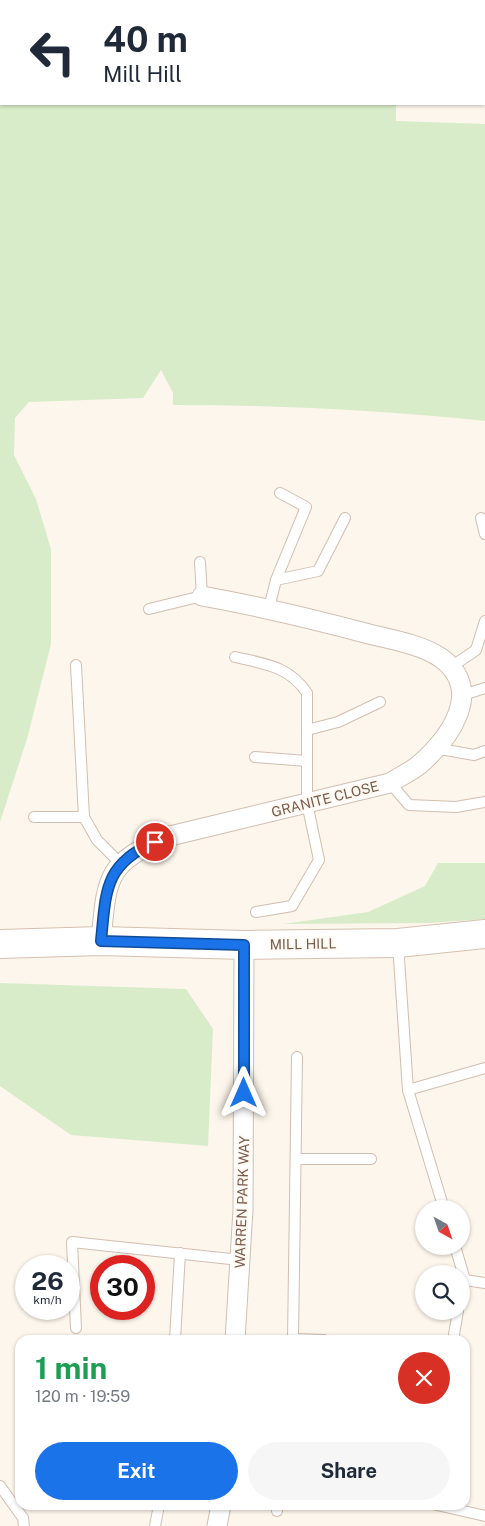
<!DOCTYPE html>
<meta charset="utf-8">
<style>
body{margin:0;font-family:"Public Sans",sans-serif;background:#f6f6f7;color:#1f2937;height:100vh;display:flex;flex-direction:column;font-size:19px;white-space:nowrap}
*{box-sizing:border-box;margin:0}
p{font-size:16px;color:#747a83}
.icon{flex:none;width:28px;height:28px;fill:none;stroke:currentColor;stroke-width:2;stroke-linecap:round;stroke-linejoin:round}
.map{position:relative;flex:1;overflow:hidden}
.details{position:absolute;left:15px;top:1335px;width:455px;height:175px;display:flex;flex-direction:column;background:#fff;border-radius:15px;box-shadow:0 1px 4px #0004}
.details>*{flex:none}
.banner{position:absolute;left:0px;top:0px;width:485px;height:105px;box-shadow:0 1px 4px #0004;background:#fff;color:#1f2937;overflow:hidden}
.needle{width:32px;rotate:140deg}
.tools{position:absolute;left:415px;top:1200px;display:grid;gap:10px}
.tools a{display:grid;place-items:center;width:55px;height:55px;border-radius:50%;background:#fff;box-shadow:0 1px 4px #0004;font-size:25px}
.speed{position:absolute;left:15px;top:1255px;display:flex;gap:10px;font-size:25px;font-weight:700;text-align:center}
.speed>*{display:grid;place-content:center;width:65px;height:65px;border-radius:50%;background:#fff;box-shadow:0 1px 4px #0004;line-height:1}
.speed small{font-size:12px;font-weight:400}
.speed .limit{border:8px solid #d22;background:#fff;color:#111}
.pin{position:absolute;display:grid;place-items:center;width:42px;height:42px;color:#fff;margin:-21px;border:2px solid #fff;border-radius:50%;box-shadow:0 1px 5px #0007}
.me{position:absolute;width:55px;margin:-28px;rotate:0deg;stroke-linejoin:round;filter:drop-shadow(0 0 4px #0008)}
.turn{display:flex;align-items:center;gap:18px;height:105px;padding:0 20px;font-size:22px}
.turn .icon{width:65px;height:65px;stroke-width:2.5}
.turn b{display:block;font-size:35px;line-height:42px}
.round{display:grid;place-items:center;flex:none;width:52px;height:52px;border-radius:26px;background:#f6f6f7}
.summary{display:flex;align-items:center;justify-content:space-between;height:85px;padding:0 20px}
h1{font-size:30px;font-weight:700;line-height:38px;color:#1e9e55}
.cta{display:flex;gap:10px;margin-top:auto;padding:10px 20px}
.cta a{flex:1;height:58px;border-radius:30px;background:#1a73e8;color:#fff;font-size:20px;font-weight:700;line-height:58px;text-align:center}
.cta a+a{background:#f6f6f7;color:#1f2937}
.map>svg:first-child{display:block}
.green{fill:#d8ecc9}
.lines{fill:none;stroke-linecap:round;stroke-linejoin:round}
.service-casing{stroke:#d1beb0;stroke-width:12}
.minor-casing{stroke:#d1beb0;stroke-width:21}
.secondary-casing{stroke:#d6c0b0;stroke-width:30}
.service{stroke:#fff;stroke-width:10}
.minor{stroke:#fff;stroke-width:19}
.secondary{stroke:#fff;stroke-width:28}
.route-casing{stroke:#114b97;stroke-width:12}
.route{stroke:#1a73e8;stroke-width:9}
.labels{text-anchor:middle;stroke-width:4.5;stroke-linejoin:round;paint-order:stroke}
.street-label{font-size:14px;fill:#7a5c4d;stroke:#fffaf3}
</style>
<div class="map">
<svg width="485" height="1526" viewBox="0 0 485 1526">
<rect width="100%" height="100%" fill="#fdf6ec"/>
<g class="green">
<path d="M0,0H399L1,1V104H396V121L485,124V421C381,410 277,405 173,405V393L161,370L143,398L29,402L15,418L14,455L36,499L51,549V644L27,739L0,822Z"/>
<path d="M438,863H485V919L428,923L283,924L368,912L425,886Z"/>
<path d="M0,983L186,989L213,1029L208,1146L71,1135L0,1086Z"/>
</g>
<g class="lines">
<g class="service-casing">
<g id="service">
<path d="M481,518L485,534"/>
<path d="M276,580L306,507L280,493"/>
<path d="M269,608L276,580L318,571L345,518"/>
<path d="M149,609L202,596L200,562"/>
<path d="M235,657C265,664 289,666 307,693V803L319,860L292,906L256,912"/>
<path d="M76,665L84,817L97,840L120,863"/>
<path d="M451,667L476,650L485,621"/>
<path d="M463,695L485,688"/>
<path d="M307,730L338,722L380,702"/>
<path d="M435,748L474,755L485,751"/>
<path d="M255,757L307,761"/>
<path d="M390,783L409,805L456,807L485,802"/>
<path d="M34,817H84"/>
<path d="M398,944L408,1090L444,1209"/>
<path d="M408,1090L485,1068"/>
<path d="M296,1159H371"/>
<path d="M455,1246L465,1280L461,1297"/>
<path d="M465,1280L485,1283"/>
<path d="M76,1328L72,1242L240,1260"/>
<path d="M293,1339L324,1340"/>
<path d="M175,1340L180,1253"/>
<path d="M293,1340L297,1057"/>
<path d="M453,1340L458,1311"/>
<path d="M0,1486L23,1518L24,1526"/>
<path d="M437,1505L485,1516"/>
<path d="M277,1511V1505"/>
<path d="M155,1526L159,1505"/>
</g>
</g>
<g class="minor-casing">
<g id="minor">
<path d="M101,941C107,875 106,863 170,836L390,783C399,777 410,772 419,765C450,738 485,690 441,658C423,645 390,639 369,634C313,619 258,606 202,596"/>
<path d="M235,1340L243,1210L244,945"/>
<path d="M217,1526L221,1505"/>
</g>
</g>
<g class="secondary-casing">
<path id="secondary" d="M0,944L101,941L244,945L398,943L485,934"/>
</g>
<use href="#service" class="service"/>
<use href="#minor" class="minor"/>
<use href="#secondary" class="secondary"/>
</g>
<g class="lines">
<g class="route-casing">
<path id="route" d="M155,842C104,864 106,891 101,941L244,945V1093"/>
</g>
<use href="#route" class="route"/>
</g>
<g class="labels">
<g class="street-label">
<text transform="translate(325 799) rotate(-14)" y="5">GRANITE CLOSE</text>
<text transform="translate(303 944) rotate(-1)" y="5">MILL HILL</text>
<text transform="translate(242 1202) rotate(-88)" y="5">WARREN PARK WAY</text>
</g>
</g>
</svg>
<div class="tools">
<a><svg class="needle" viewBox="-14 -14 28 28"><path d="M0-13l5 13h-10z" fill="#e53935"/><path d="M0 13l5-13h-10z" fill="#747a83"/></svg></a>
<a><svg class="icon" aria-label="search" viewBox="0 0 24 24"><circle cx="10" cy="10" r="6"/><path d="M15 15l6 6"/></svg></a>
</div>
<div class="speed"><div>26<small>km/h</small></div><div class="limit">30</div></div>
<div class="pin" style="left:155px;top:842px;background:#d93025"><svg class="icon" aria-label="arrive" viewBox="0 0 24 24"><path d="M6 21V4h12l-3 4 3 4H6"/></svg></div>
<svg class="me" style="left:244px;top:1093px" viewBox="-20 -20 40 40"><path d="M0-17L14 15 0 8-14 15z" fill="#1a73e8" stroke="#fff" stroke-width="4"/></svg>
<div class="banner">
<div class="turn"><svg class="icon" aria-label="left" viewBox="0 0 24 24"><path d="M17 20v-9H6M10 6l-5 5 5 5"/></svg><div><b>40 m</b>Mill Hill</div></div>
</div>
<section class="details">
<div class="summary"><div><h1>1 min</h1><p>120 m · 19:59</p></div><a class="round" style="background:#d93025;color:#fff"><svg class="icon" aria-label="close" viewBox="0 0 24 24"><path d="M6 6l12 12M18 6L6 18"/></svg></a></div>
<div class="cta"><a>Exit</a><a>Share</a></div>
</section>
</div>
